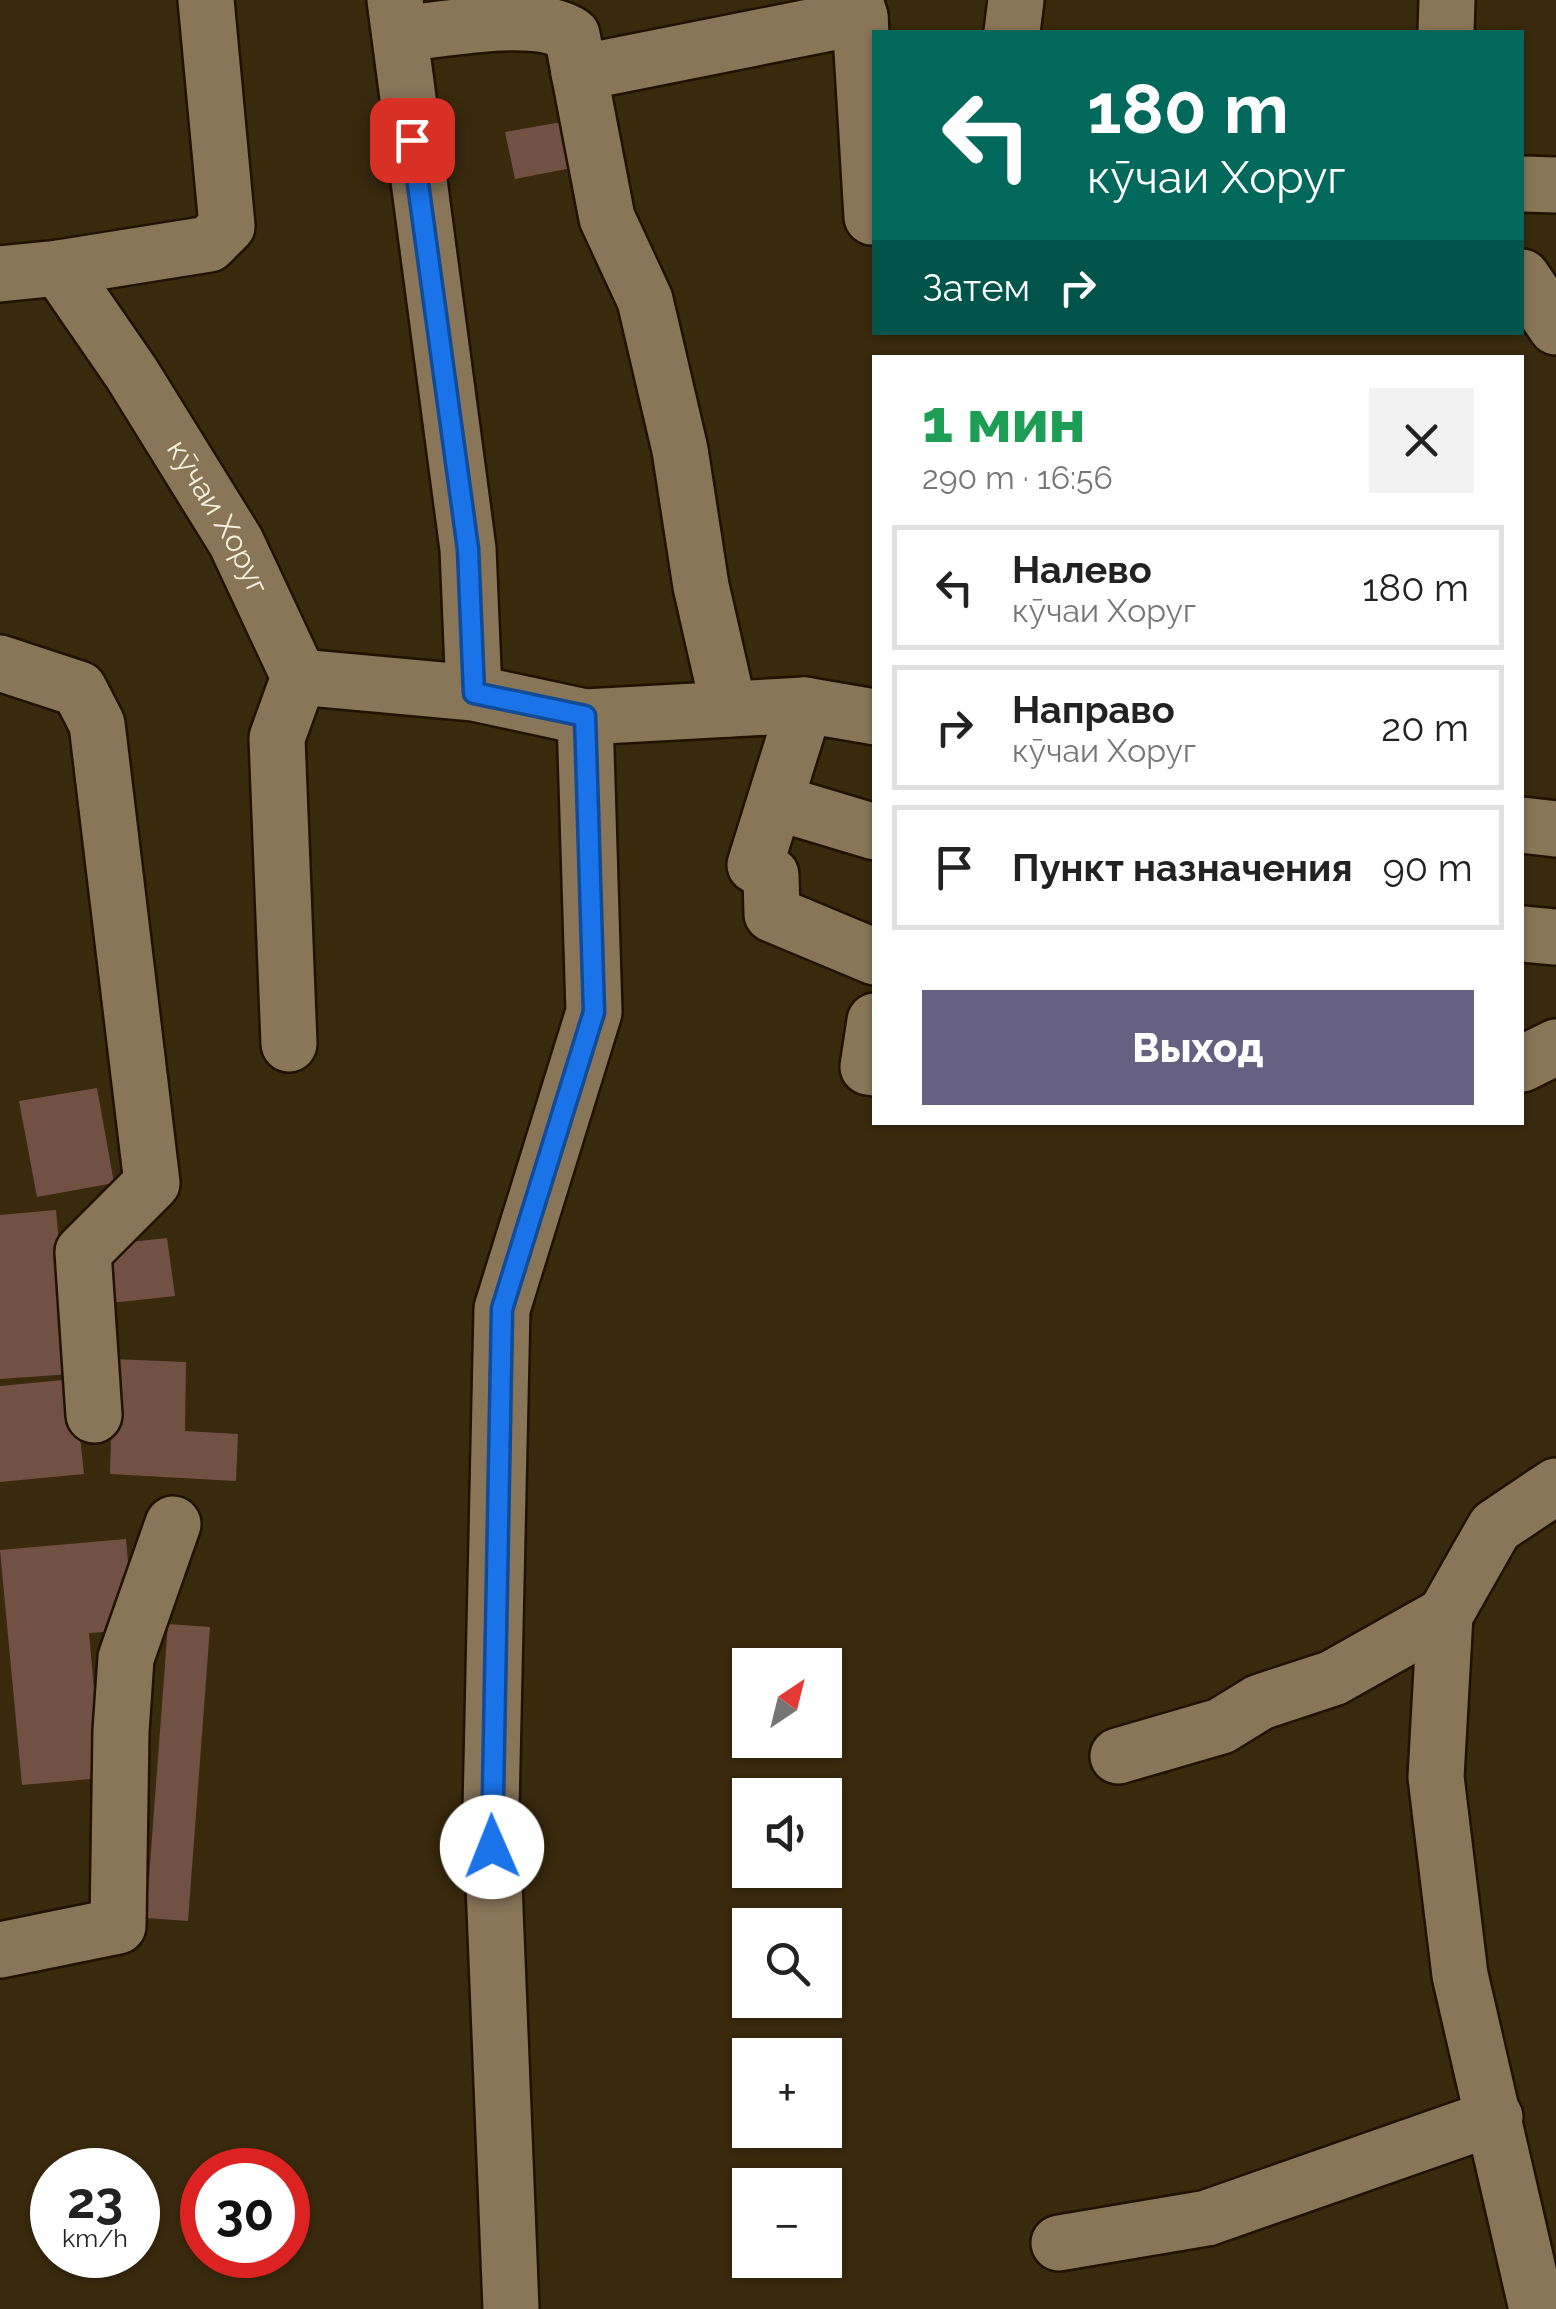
<!DOCTYPE html>
<html lang="ru">
<meta charset="utf-8">
<style>
body{margin:0;font-family:Raleway,sans-serif;background:#f2f2f2;color:#222;height:100vh;display:flex;flex-direction:column;font-size:38px;white-space:nowrap}
*{box-sizing:border-box;margin:0}
p{font-size:32px;color:#767676}
.icon{flex:none;width:55px;height:55px;fill:none;stroke:currentColor;stroke-width:2;stroke-linecap:round;stroke-linejoin:round}
.map{position:relative;flex:1;overflow:hidden}
.details{position:absolute;left:872px;top:355px;width:652px;height:770px;display:flex;flex-direction:column;background:#fff;border-radius:0px;box-shadow:0 2px 8px #0004}
.details>*{flex:none}
.guide{position:absolute;left:872px;top:30px;width:652px;height:305px;border-radius:0px;box-shadow:0 2px 8px #0004;background:#00695c;color:#fff;overflow:hidden}
.needle{width:65px;rotate:35deg}
.tools{position:absolute;left:732px;top:1648px;display:grid;gap:20px}
.tools a{display:grid;place-items:center;width:110px;height:110px;border-radius:0px;background:#fff;box-shadow:0 2px 8px #0004;font-size:50px}
.speed{position:absolute;left:30px;top:2148px;display:flex;gap:20px;font-size:50px;font-weight:700;text-align:center}
.speed>*{display:grid;place-content:center;width:130px;height:130px;border-radius:50%;background:#fff;box-shadow:0 2px 8px #0004;line-height:1}
.speed small{font-size:25px;font-weight:400}
.speed .limit{border:15px solid #d22;background:#fff;color:#111}
.pin{position:absolute;display:grid;place-items:center;width:85px;height:85px;color:#fff;margin:-42px;border-radius:20px;box-shadow:0 5px 15px #0006}
.me{position:absolute;width:110px;margin:-55px;rotate:359deg;stroke-linejoin:round;filter:drop-shadow(0 0 8px #0008)}
.turn{display:flex;align-items:center;gap:35px;height:210px;padding:0 50px;font-size:45px}
.turn .icon{width:130px;height:130px;stroke-width:2.5}
.turn b{display:block;font-size:70px;line-height:85px}
.then{display:flex;align-items:center;height:95px;padding:0 50px;background:#0003;gap:20px;font-size:38px}
.round{display:grid;place-items:center;flex:none;width:105px;height:105px;border-radius:0px;background:#f2f2f2}
.headline{display:flex;align-items:center;justify-content:space-between;height:170px;padding:0 50px}
h1{font-size:60px;font-weight:800;line-height:75px;color:#1e9e55}
.button{display:flex;gap:20px;margin-top:auto;padding:20px 50px}
.button a{flex:1;height:115px;border-radius:0px;background:#666082;color:#fff;font-size:40px;font-weight:800;line-height:115px;text-align:center}
ul{padding:0;list-style:none}
li{display:flex;align-items:center;gap:30px;height:125px;margin:0 20px 15px;padding:0 30px;border:5px solid #e0e0e0;border-radius:0px}
li div{flex:1}
li b{display:block;font-size:38px}
li em{font-style:normal}
.map>svg:first-child{display:block}
.building{fill:#725145}
.lines{fill:none;stroke-linecap:round;stroke-linejoin:round}
.minor-casing{stroke:#201100;stroke-width:60}
.minor{stroke:#897659;stroke-width:55}
.route-casing{stroke:#114b97;stroke-width:25}
.route{stroke:#1a73e8;stroke-width:18}
.labels{text-anchor:middle;stroke-width:8;stroke-linejoin:round;paint-order:stroke}
.street-label{font-size:30px;fill:#faf0e0;stroke:#2f1f03}
</style>
<div class="map">
<svg width="1556" height="2309" viewBox="0 0 1556 2309">
<rect width="100%" height="100%" fill="#39290d"/>
<g class="building">
<path d="M567,121L577,167L515,179L505,132Z"/>
<path d="M97,1088L114,1183L37,1197L19,1101Z"/>
<path d="M56,1210L71,1374L0,1379V1215Z"/>
<path d="M167,1238L175,1296L111,1303L103,1245Z"/>
<path d="M113,1359L186,1362L185,1431L238,1434L236,1481L110,1474Z"/>
<path d="M74,1379L84,1474L0,1482V1386Z"/>
<path d="M126,1539L134,1630L89,1633L102,1778L22,1785L0,1550Z"/>
<path d="M168,1624L210,1627L188,1921L146,1918Z"/>
</g>
<g class="lines">
<g class="minor-casing">
<g id="minor">
<path d="M395,0L468,549L474,693"/>
<path d="M860,17L872,217"/>
<path d="M1012,32L1016,0"/>
<path d="M1446,32L1447,0"/>
<path d="M400,34C444,30 536,10 572,35L607,218L645,300L680,450L701,586L729,709"/>
<path d="M579,73L860,17L855,0"/>
<path d="M1522,184L1556,185"/>
<path d="M59,268L209,244L227,226L206,0"/>
<path id="s1" d="M0,274L59,268L132,374L236,542L299,677L474,693L585,717L805,705L875,717"/>
<path d="M1522,277L1556,327"/>
<path d="M0,663L79,689L97,724L152,1183L83,1252L94,1415"/>
<path d="M805,705L755,865L771,875L772,914L875,957"/>
<path d="M775,802L875,832"/>
<path d="M1522,825L1556,829"/>
<path d="M1522,934L1556,937"/>
<path d="M875,1021L868,1067L875,1068"/>
<path d="M289,1044L277,738L299,677"/>
<path d="M1522,1064L1556,1047"/>
<path d="M1118,1756L1221,1726L1260,1702L1333,1678L1445,1615"/>
<path d="M0,1950L118,1926L121,1731L126,1658L173,1524"/>
<path d="M1059,2243L1207,2218L1495,2117"/>
<path d="M511,2309L491,1809L502,1309L594,1012L585,717"/>
<path d="M1537,2309L1460,1975L1436,1777L1445,1615L1495,1527L1556,1486"/>
</g>
</g>
<use href="#minor" class="minor"/>
</g>
<g class="lines">
<g class="route-casing">
<path id="route" d="M412,140L468,549L474,693L585,716L594,1012L502,1309L492,1847"/>
</g>
<use href="#route" class="route"/>
</g>
<g class="labels">
<g class="street-label">
<text dy="10" stroke="none"><textPath href="#s1" startOffset="355">кӯчаи Хоруг</textPath></text>
</g>
</g>
</svg>
<div class="tools">
<a><svg class="needle" viewBox="-14 -14 28 28"><path d="M0-13l5 13h-10z" fill="#e53935"/><path d="M0 13l5-13h-10z" fill="#767676"/></svg></a>
<a><svg class="icon" aria-label="sound" viewBox="0 0 24 24"><path d="M4 9h4l5-4v14l-5-4H4zM17 9q2 3 0 6"/></svg></a>
<a><svg class="icon" aria-label="search" viewBox="0 0 24 24"><circle cx="10" cy="10" r="6"/><path d="M15 15l6 6"/></svg></a>
<a>+</a>
<a>−</a>
</div>
<div class="speed"><div>23<small>km/h</small></div><div class="limit">30</div></div>
<div class="pin" style="left:412px;top:140px;background:#d93025"><svg class="icon" aria-label="arrive" viewBox="0 0 24 24"><path d="M6 21V4h12l-3 4 3 4H6"/></svg></div>
<svg class="me" style="left:492px;top:1847px" viewBox="-20 -20 40 40"><circle r="19" fill="#fff"/><path d="M0-13L10 11 0 6-10 11z" fill="#1a73e8"/></svg>
<div class="guide">
<div class="turn"><svg class="icon" aria-label="left" viewBox="0 0 24 24"><path d="M17 20v-9H6M10 6l-5 5 5 5"/></svg><div><b>180 m</b>кӯчаи Хоруг</div></div>
<div class="then">Затем<svg class="icon" aria-label="right" viewBox="0 0 24 24"><path d="M7 20v-9h11M14 6l5 5-5 5"/></svg></div>
</div>
<section class="details">
<div class="headline"><div><h1>1 мин</h1><p>290 m · 16:56</p></div><a class="round"><svg class="icon" aria-label="close" viewBox="0 0 24 24"><path d="M6 6l12 12M18 6L6 18"/></svg></a></div>
<ul>
<li><svg class="icon" aria-label="left" viewBox="0 0 24 24"><path d="M17 20v-9H6M10 6l-5 5 5 5"/></svg><div><b>Налево</b><p>кӯчаи Хоруг</p></div><em>180 m</em></li>
<li><svg class="icon" aria-label="right" viewBox="0 0 24 24"><path d="M7 20v-9h11M14 6l5 5-5 5"/></svg><div><b>Направо</b><p>кӯчаи Хоруг</p></div><em>20 m</em></li>
<li><svg class="icon" aria-label="arrive" viewBox="0 0 24 24"><path d="M6 21V4h12l-3 4 3 4H6"/></svg><div><b>Пункт назначения</b></div><em>90 m</em></li>
</ul>
<div class="button"><a>Выход</a></div>
</section>
</div>
